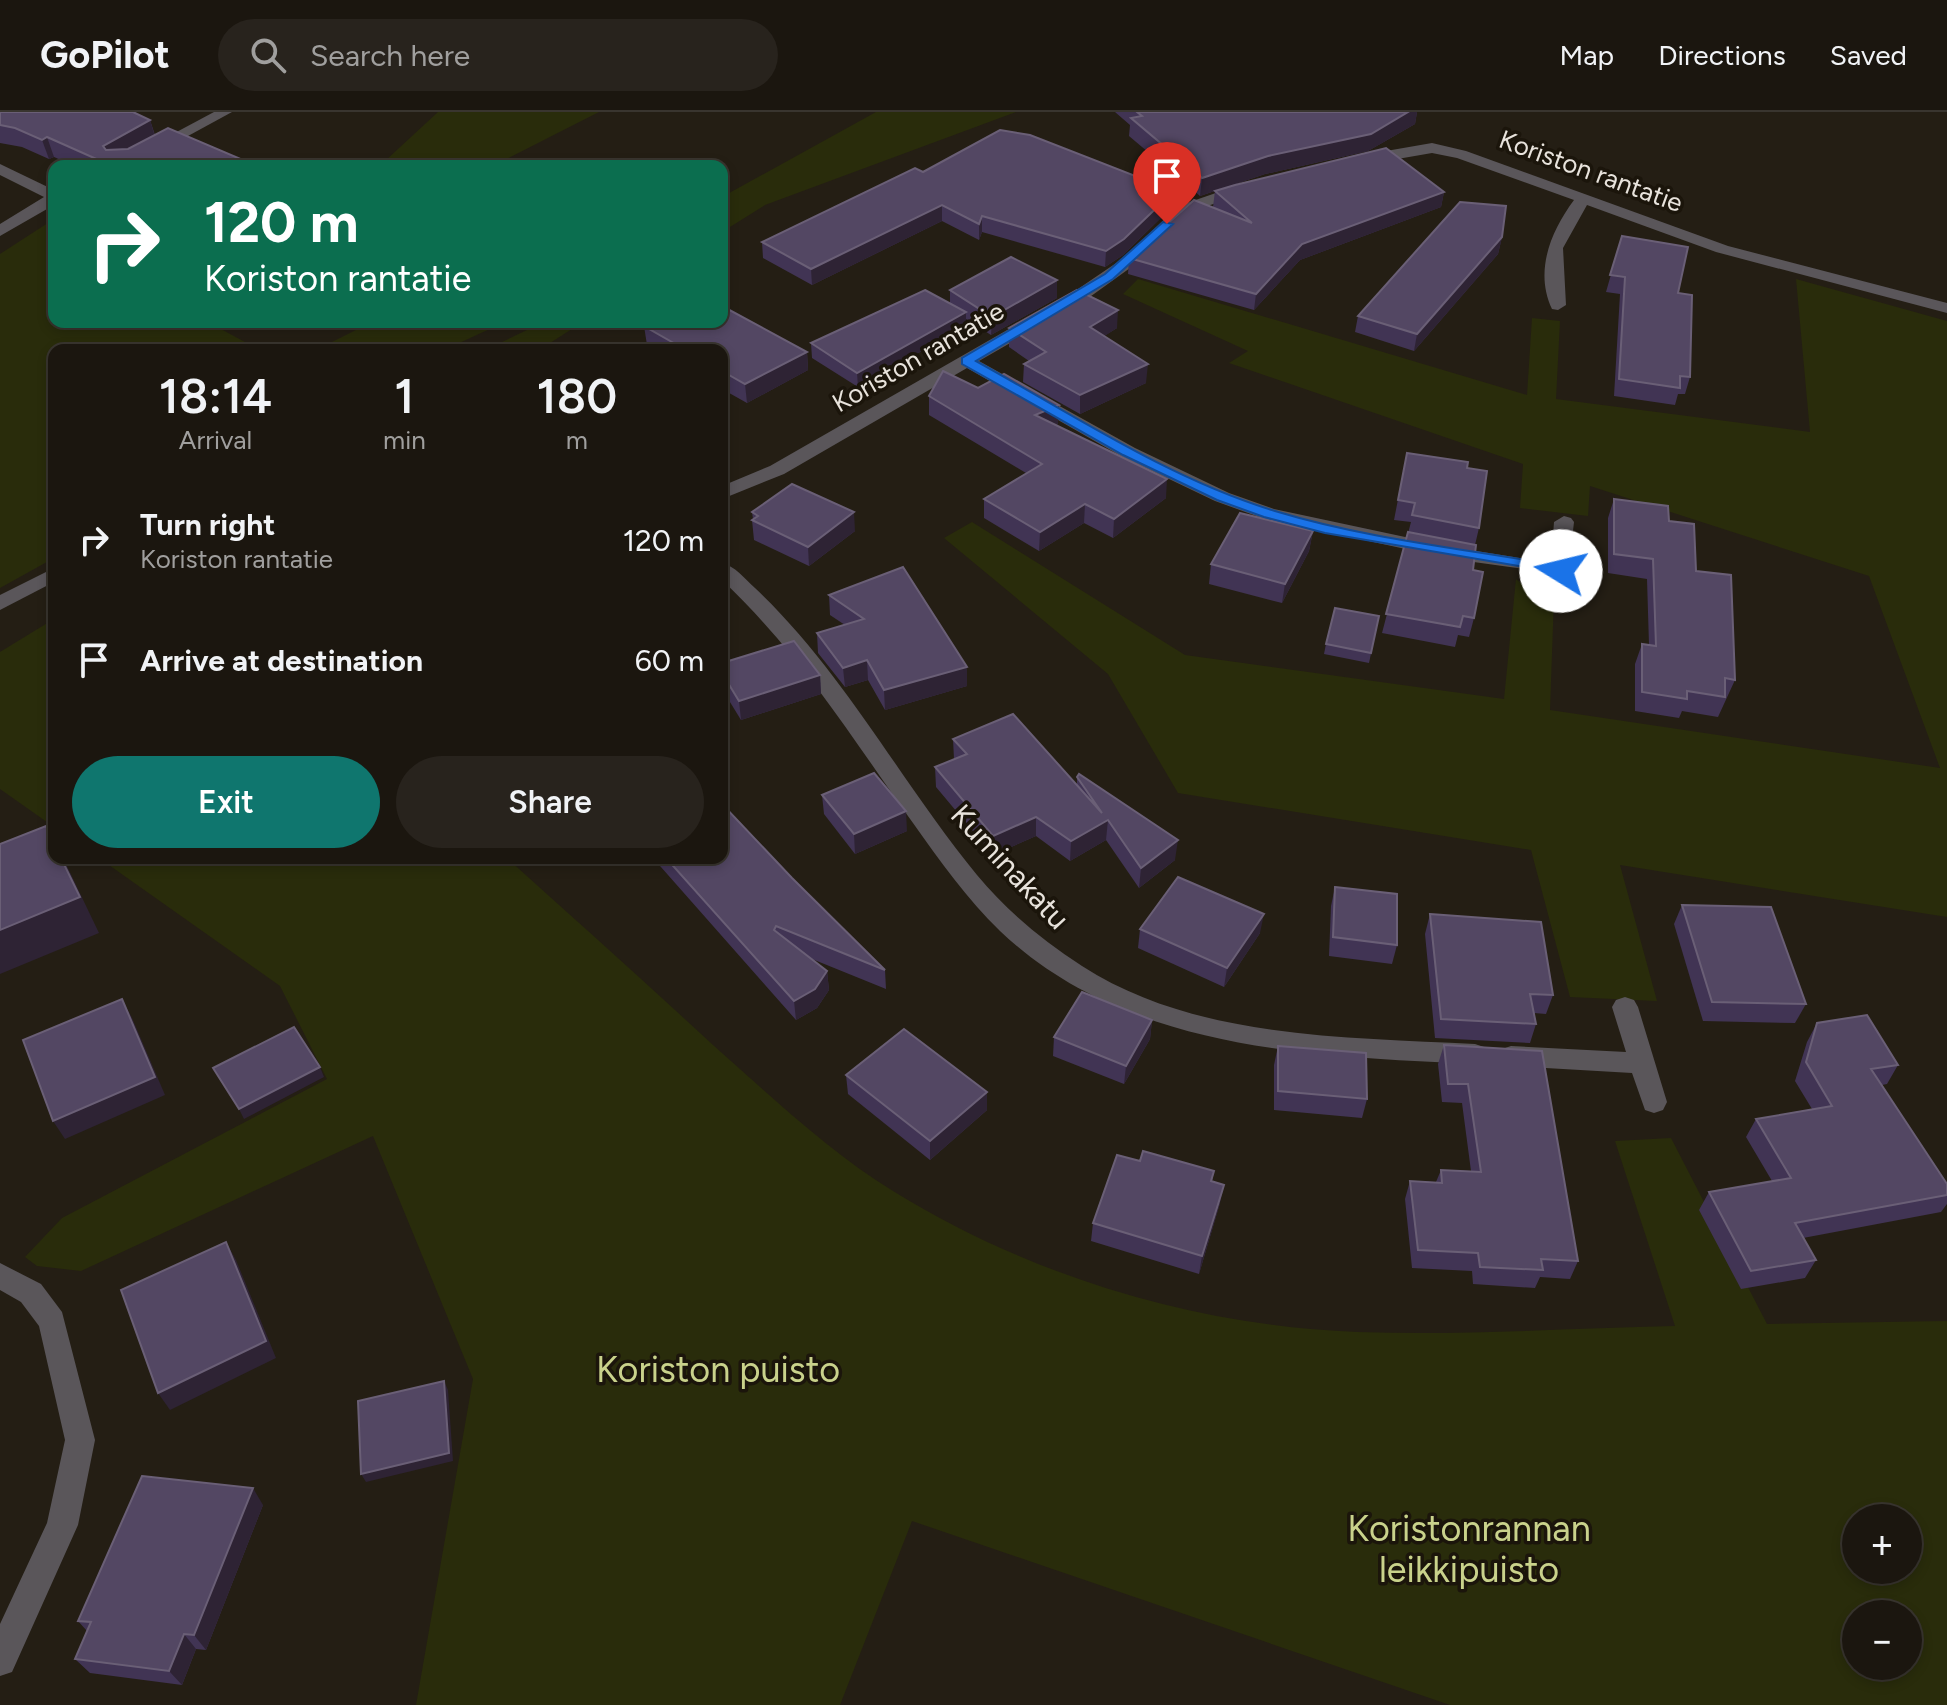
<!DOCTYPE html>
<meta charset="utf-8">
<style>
body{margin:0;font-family:Figtree,sans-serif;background:#28231d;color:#f1f3f6;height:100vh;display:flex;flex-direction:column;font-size:30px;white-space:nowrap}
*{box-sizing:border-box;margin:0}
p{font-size:26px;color:#a09f9e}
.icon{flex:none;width:44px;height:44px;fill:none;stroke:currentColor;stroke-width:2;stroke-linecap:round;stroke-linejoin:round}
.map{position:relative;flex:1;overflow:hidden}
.side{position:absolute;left:48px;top:232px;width:680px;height:520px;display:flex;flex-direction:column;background:#1b160f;border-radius:16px;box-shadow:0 4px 12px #0003,0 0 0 2px #39352f}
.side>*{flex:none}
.guide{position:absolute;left:48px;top:48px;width:680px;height:168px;border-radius:16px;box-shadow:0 4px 12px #0003,0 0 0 2px #39352f;background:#0b6e4f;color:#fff;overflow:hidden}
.tools{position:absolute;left:1842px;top:1392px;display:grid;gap:16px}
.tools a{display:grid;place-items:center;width:80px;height:80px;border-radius:50%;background:#1b160f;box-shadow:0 4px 12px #0003,0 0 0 2px #39352f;font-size:40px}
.pin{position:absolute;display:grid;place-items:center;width:68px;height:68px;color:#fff;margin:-82px -34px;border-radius:50% 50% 50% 0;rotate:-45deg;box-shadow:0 0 8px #0007}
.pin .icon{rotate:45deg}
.me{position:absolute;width:88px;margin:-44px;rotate:279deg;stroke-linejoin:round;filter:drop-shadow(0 0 6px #0008)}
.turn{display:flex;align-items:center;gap:28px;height:168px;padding:0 24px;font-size:36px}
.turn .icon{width:104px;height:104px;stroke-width:2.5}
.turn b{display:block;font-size:56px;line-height:68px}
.eta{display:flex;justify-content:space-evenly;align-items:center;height:136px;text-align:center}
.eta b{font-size:48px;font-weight:600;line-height:56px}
.primary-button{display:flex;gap:16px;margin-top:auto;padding:16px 24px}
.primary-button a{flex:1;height:92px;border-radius:48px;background:#0f766e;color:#fff;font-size:32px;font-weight:600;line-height:92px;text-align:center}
.primary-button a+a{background:#28231d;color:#f1f3f6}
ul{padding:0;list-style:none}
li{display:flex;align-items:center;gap:24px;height:120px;padding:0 24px}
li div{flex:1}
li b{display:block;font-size:30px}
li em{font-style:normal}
header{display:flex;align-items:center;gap:48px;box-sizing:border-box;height:112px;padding:0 40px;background:#1b160f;border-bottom:2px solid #39352f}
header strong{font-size:38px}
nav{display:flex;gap:44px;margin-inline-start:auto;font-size:28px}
.search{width:560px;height:72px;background:#28231d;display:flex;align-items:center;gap:20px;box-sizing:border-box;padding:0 28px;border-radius:44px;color:#a09f9e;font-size:30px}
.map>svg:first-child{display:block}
.green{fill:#292c0b;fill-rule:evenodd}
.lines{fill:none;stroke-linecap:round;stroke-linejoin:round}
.minor{fill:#5a565a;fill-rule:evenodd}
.wall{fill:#413454}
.shaded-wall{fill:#2e2334}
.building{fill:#534763;stroke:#6a5f76;stroke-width:2}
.route{fill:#1a73e8;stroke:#114b97;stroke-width:2}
.labels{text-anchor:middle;stroke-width:7;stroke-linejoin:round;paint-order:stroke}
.far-street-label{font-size:26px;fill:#e8e3dc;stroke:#1b150b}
.street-label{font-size:30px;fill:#e8e3dc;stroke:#1b150b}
.near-park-label{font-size:36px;fill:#c9d28b;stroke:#1b150b}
</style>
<header>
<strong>GoPilot</strong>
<div class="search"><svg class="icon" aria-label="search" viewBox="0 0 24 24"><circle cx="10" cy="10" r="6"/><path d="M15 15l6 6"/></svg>Search here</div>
<nav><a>Map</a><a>Directions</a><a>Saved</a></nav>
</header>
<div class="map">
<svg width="1947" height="1593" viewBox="0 0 1947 1593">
<rect width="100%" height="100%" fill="#241e14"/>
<g class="green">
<path d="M438,0H599L493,54H407L385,49Z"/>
<path d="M876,0H1016L765,93L722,120V85Z"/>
<path d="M54,107V210H208L256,236L318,237L372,210H505L444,238H54V446L0,476V142Z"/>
<path d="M1138,167L1527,283L1532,206L1560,209L1556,287L1810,320L1796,167L1947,209V805L1620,753L1657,889L1570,885L1531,738L1178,681L1108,562L944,426L972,410L1185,543L1504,587L1516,467L1531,480L1554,485L1550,598L1940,656L1869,464L1590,374L1588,404L1520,396L1523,352L1229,251L1248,239L1123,182Z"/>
<path d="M544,210H583L539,238H485Z"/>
<path d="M54,507V715L0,677V540Z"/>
<path d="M99,746H507C576,808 645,870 713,933C771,984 827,1038 893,1079C1030,1164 1196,1214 1357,1220C1463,1224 1570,1216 1675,1214L1615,1029L1671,1026L1767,1212L1947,1209V1593H1450L912,1409L840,1593H416L473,1267L373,1024L81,1159L37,1154L25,1145L62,1106L327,967L280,874ZM1856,1406H1908V1458H1856ZM1856,1502H1908V1554H1856Z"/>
</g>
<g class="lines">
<g class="minor">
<path d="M214,0H232L133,54H113Z"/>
<path d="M1432,31L1466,39L1728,134L1947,191V201L1716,140L1587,93L1563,136L1566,193L1558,198L1552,197C1534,159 1551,119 1574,88L1457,46L1432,41L1363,53L1355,48L1363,43Z"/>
<path d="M0,52L54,78V93L0,124V112L44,85L0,63Z"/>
<path d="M1245,71L1251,73V79L1190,100L1137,151L1087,187L979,249L1135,336L1229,381L1274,397L1452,435L1551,451L1554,410L1564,404L1571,406L1574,410L1568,463L1452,447L1262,406L1215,389L1121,344L967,256L784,362L722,387V374L770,354L1075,179L1125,145L1178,94Z"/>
<path d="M722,451C735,454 745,467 755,476C844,560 900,669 977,763C1007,799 1042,828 1082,854C1195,927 1345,925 1475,932L1484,935L1488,942L1484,949L1475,952C1312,944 1126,939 1000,819C967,787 940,749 913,711C849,622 803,545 722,468Z"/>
<path d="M54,456V470L0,498V483Z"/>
<path d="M1625,885L1634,888L1638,895L1667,990L1663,998L1654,1001L1645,998L1632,961L1511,954L1502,951L1498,944L1502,937L1511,934L1626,940L1612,895L1616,888Z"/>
<path d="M0,1151L41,1172L62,1200L95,1328L78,1413L12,1560L0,1564V1512L47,1411L65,1328L39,1214L21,1190L0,1178Z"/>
</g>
</g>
<g class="wall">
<path d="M0,0L150,8L155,23L257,54H75L54,45L49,47L22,35L0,31Z"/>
<path d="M1115,0H1417L1415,12L1368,39L1265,62L1200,84L1129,24L1130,13Z"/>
<path d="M923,60L1174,79L1172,95L1123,143L1105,155L982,120L979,128L942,109L812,173L763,146L762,130Z"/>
<path d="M1215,79L1444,80L1441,95L1300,148L1254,198L1128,162L1129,146L1213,95Z"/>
<path d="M1622,124L1678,181L1690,265L1685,282H1678L1675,293L1614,284L1620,182L1606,180Z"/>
<path d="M1502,125L1498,142L1414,239L1355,220L1358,204Z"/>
<path d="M950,178L1057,186L991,223L966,207V214L858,275L812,246L811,231L950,192Z"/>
<path d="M644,214L807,240L808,258L747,291L722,277V238H656L647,233Z"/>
<path d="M1009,216H1117L1104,224L1146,271L1080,302L1023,270L1024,252L1029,249L1009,235Z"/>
<path d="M978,276L1058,312L1055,313L1166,386L1113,426L1084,411L1039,439L984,406V387L1026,361L929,303V284Z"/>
<path d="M1407,341L1467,356L1479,416L1475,433L1473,458L1474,506L1469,525L1458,523L1455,535L1382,521L1411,410L1394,408Z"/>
<path d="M1614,387L1669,409L1696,459L1735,568L1718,605L1682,599L1679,606L1635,599V552L1642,532L1649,533L1647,467L1608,461V406Z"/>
<path d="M752,400L855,419L809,454L754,428L752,408L753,407Z"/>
<path d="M1313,419L1309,439L1282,491L1209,472L1211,452Z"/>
<path d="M829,483L967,574L885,598L868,568L845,575L818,541L817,521L845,513L830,503Z"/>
<path d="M1379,504L1369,551L1324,542L1326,532Z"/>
<path d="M722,551L820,563L821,582L741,608L722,577Z"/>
<path d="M953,627L1077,672V665L1175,748L1139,776L1106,728L1070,749L1036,724L993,743L936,675L935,655L954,647Z"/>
<path d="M822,683L907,719L855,742L824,702Z"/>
<path d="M653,746H722L792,766L885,858L886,877L812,847L827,859L829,878L817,896L796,908Z"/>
<path d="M1335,775L1397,833L1392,852L1329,844L1331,794Z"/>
<path d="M1682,793L1806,892L1795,911L1703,909L1674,812Z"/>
<path d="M1430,802L1553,883L1546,902L1534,901L1536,912L1530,931L1435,926L1425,822Z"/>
<path d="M1140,817L1260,821L1224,875L1138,836Z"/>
<path d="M1152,908L1150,927L1124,972L1053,944L1054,925Z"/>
<path d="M1817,911L1898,953L1887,972L1882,973L1947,1072V1092L1941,1100L1803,1126L1816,1148L1805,1166L1741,1177L1699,1098L1709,1080L1772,1069L1746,1025L1756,1007L1812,997L1795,969L1807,930Z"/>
<path d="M1444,933L1578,1149L1570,1167L1540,1165L1535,1176L1473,1172L1472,1159L1412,1156L1405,1087L1410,1069L1436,1070L1441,1058L1471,1059L1462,991L1442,990L1438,952Z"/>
<path d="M1278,934L1367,987L1362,1006L1274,998V953Z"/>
<path d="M846,963L987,998L930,1048L848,982Z"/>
<path d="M1140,1049L1214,1059L1212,1070L1220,1091L1199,1162L1091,1129L1093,1111Z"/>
<path d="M263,1393L206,1538L196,1537L182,1573L90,1561L75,1547L87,1519L78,1509Z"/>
</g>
<g class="shaded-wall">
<path d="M1408,0H1417L1415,12L1368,39L1265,62L1200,84L1202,66Z"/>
<path d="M150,8L156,28L110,53L103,34Z"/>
<path d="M47,25L54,45L49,47L42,28Z"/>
<path d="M1174,79L1172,95L1123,143L1105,155L1106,139Z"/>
<path d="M1444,80L1441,95L1300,148L1254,198L1256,182L1302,132Z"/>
<path d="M942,93V109L812,173L811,157Z"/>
<path d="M982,104V120L979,128V112Z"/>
<path d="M1502,125L1498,142L1414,239L1417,222Z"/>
<path d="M1057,168V186L991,223L992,205Z"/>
<path d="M1118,198L1117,216L1089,234L1090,215Z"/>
<path d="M966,200V214L858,275L857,261Z"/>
<path d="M807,240L808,258L747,291L745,272Z"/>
<path d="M1148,252L1146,271L1080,302V283Z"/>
<path d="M1059,293L1058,312L1035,322V303Z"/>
<path d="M1167,367L1166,386L1113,426L1114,407Z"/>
<path d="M1085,392L1084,411L1039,439L1040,420Z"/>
<path d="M854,400L855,419L809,454L808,435Z"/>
<path d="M1313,419L1309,439L1282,491L1285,472Z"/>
<path d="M867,548L868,568L845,575L843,556Z"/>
<path d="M967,555V574L885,598L884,578Z"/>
<path d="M820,563L821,582L741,608L739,589Z"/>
<path d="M906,699L907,719L855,742L854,722Z"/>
<path d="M1036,705V724L993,743V724Z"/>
<path d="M1108,708L1106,728L1070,749L1071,729Z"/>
<path d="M1178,728L1175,748L1139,776L1141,756Z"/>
<path d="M61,746H63L65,750L99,821L0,862V818Z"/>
<path d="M1264,802L1260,821L1224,875L1227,856Z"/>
<path d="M827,859L829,878L817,896L796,908L794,889Z"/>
<path d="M122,887L132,906L165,983L65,1027L53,1009Z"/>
<path d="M1152,908L1150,927L1124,972L1126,954Z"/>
<path d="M320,955L324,965L244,1007L239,997Z"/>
<path d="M987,980V998L930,1048V1029Z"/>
<path d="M1224,1073L1220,1091L1199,1162L1202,1144Z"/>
<path d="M226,1130L236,1148L276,1246L170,1298L158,1281Z"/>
<path d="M444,1269L448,1278L453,1349L366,1370L361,1362Z"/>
<path d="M253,1376L263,1393L206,1538L194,1523Z"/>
<path d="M184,1522L196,1537L182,1573L169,1559Z"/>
</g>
<g class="building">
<path d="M0,0H133L150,8L103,34L106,38L128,37L168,16L257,54H112L47,25L42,28L15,16L0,13Z"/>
<path d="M1137,0H1408L1371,22L1268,44L1202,66L1131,6L1142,4Z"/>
<path d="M1000,18L1030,23L1174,79L1124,127L1106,139L982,104L979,112L942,93L811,157L762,130L915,56L923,60Z"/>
<path d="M1386,36L1444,80L1302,132L1256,182L1129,146L1194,88L1252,111L1215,79L1235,73Z"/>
<path d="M1460,90L1506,94L1502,125L1417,222L1358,204Z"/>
<path d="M1622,124L1688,135L1678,181L1692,183L1690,265L1680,264V276L1619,267L1625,165L1610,163Z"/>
<path d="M1011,145L1057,168L992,205L950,178Z"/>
<path d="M925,178L966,200L857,261L811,231Z"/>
<path d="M1077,178L1118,198L1090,215L1148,252L1080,283L1024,252L1046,240L1009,216Z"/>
<path d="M722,194L807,240L745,272L722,259V238H686L644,214L652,210H722Z"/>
<path d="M943,259L978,276L1004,262L1059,293L1035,303L1167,367L1114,407L1085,392L1040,420L984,387L1042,352L929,284Z"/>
<path d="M1407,341L1468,350L1467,356L1487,359L1479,416L1412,403L1415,391L1398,388Z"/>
<path d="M792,372L854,400L808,435L752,408L758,404L752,400Z"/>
<path d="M1614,387L1668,394L1669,409L1694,412L1696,459L1731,463L1735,568L1725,566V585L1687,579V587L1642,580V532L1656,534L1653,447L1614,442Z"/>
<path d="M1240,401L1313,419L1285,472L1211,452Z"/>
<path d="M1408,420L1476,433L1473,458L1483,460L1474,506L1463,504L1460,515L1386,502Z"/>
<path d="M903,455L967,555L884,578L867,548L843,556L817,521L864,507L829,483Z"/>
<path d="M1335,496L1379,504L1371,541L1326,532Z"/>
<path d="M794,529L820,563L739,589L722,561V551Z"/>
<path d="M1013,602L1102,701L1077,665L1079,662L1178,728L1141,756L1108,708L1071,729L1036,705L993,724L935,655L967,642L953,627Z"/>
<path d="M874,661L906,699L854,722L822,683Z"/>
<path d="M722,692L792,766L885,858L776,814L774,818L827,859L815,877L794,889L666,746H722Z"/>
<path d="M46,714L54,731V746H61L80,785L0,818V732Z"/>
<path d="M1178,765L1264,802L1227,856L1140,817Z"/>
<path d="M1335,775L1397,782V833L1333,825Z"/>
<path d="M1682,793L1771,795L1806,892L1712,890Z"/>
<path d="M1430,802L1541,810L1553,883L1530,882L1536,912L1441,907Z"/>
<path d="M1082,880L1152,908L1126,954L1054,925Z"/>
<path d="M122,887L155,965L53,1009L23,928Z"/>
<path d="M1867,903L1898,953L1871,957L1947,1072V1083L1795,1111L1816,1148L1751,1159L1709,1080L1791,1066L1756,1007L1832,994L1806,950L1817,911Z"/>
<path d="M294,915L320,955L239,997L213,956Z"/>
<path d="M904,917L987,980L930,1029L846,963Z"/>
<path d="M1444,933L1542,939L1578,1149L1541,1147L1543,1158L1480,1155L1478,1141L1418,1138L1410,1069L1442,1071L1441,1058L1481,1060L1468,972H1448Z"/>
<path d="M1278,934L1366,941L1367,987L1278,979Z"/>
<path d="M1143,1039L1214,1059L1211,1069L1224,1073L1202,1144L1093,1111L1117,1043L1140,1049Z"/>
<path d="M226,1130L266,1229L158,1281L121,1178Z"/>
<path d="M444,1269L449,1341L361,1362L358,1289Z"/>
<path d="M142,1364L253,1376L194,1523L184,1522L169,1559L75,1547L91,1510L78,1509Z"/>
</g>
<path class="route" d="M1163,110L1173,112L1113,167L976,249C1072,302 1169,367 1275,399C1367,427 1466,437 1561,454L1566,455V462L1325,421L1264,405L1217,388L1123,343L962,252V246L1105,162Z"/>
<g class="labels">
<g class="far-street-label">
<text transform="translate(1591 59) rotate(20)" y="9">Koriston rantatie</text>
<text transform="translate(918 245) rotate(-30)" y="9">Koriston rantatie</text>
</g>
<g class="street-label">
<text transform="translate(1010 755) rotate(47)" y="10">Kuminakatu</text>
</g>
<g class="near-park-label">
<text x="718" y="1270">Koriston puisto</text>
<text x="1469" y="1429">Koristonrannan<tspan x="1469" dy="41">leikkipuisto</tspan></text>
</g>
</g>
</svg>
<div class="tools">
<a>+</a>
<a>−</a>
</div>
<div class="pin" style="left:1167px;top:112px;background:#d93025"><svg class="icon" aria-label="arrive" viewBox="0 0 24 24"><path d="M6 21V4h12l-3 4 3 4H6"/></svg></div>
<svg class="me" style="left:1561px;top:459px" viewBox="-20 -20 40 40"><circle r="19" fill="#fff"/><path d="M0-13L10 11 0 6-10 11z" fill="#1a73e8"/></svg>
<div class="guide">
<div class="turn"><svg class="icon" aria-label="right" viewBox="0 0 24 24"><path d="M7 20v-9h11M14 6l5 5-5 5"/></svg><div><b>120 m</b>Koriston rantatie</div></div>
</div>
<section class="side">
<div class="eta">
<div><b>18:14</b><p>Arrival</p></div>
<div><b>1</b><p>min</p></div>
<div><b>180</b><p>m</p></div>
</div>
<ul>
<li><svg class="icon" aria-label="right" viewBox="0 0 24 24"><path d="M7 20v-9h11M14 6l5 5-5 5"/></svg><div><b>Turn right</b><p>Koriston rantatie</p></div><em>120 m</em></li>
<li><svg class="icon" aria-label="arrive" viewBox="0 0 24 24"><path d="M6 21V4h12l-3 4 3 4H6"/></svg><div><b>Arrive at destination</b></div><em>60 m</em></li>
</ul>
<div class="primary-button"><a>Exit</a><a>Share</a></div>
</section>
</div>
